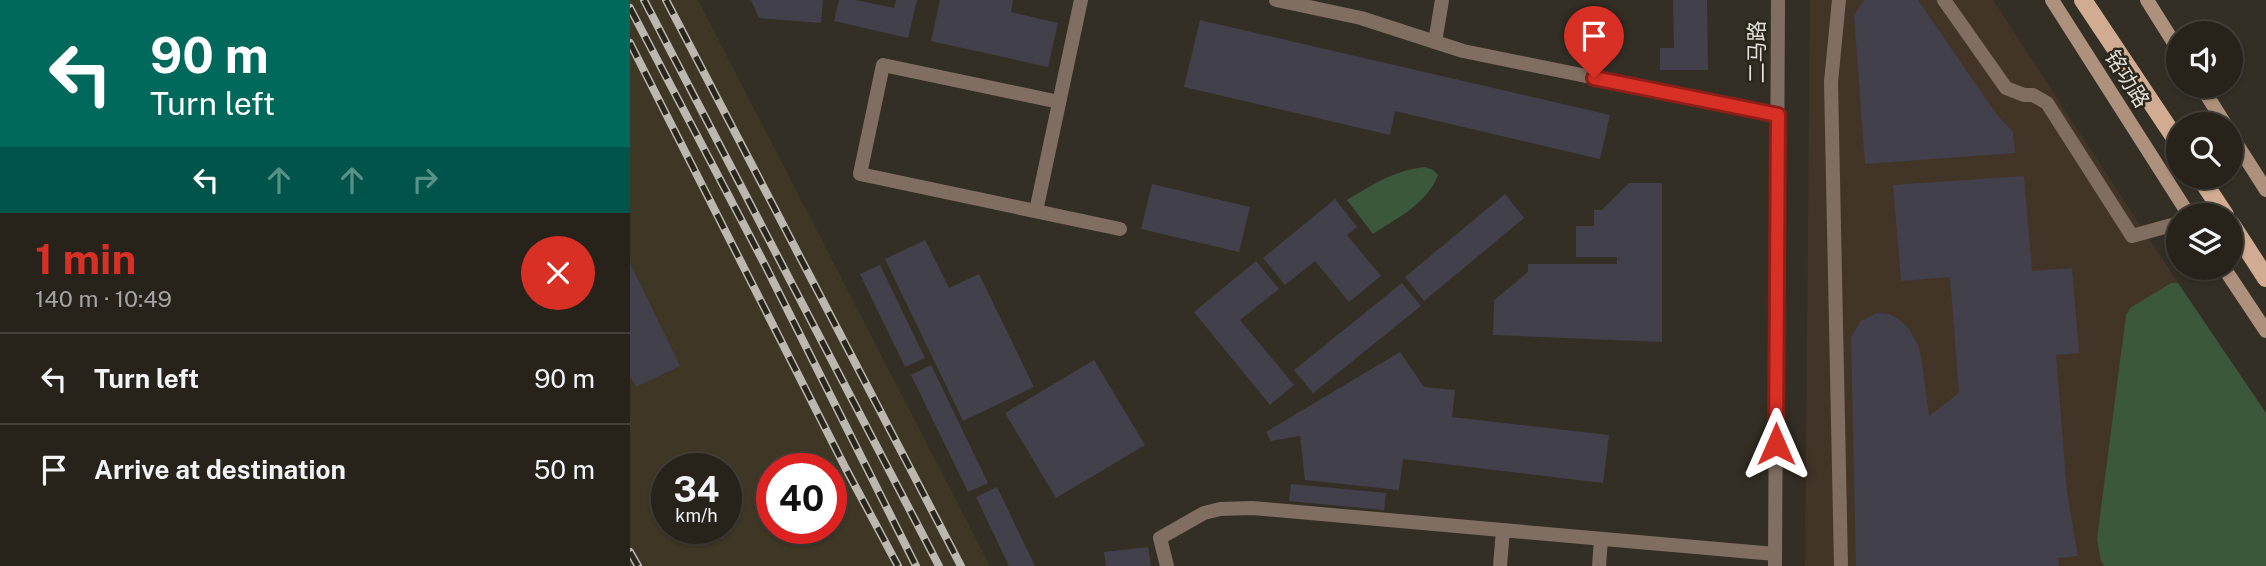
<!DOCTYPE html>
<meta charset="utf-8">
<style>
body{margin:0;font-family:"Public Sans","Noto Sans SC",sans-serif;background:#332f28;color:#f1f3f6;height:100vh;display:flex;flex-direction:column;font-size:26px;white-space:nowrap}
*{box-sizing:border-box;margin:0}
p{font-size:23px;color:#a4a4a3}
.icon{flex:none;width:38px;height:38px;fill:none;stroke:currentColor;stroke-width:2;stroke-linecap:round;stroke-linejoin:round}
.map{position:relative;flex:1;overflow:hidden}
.sheet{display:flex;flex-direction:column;background:#27231b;width:630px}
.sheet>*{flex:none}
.top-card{background:#00695c;color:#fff;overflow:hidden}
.tools{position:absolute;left:1536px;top:21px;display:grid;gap:14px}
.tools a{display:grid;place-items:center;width:77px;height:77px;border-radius:50%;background:#27231b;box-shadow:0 2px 5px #0004,0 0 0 2px #43403a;font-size:35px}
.speed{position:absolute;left:21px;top:453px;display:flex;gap:14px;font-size:35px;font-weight:700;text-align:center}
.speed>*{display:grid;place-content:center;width:91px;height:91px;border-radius:50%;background:#27231b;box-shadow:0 2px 5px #0004,0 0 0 2px #43403a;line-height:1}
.speed small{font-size:18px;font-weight:400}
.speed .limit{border:10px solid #d22;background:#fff;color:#111}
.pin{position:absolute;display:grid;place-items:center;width:60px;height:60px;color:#fff;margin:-72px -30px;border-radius:50% 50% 50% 0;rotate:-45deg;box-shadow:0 0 7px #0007}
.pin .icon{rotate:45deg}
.me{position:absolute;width:77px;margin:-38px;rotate:0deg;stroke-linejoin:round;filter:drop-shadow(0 0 5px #0008)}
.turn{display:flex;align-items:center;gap:24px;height:147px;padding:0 35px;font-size:32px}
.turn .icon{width:91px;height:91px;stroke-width:2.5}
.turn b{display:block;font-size:49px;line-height:60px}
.lanes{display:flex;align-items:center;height:66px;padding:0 35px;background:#0003;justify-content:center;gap:35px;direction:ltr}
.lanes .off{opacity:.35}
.round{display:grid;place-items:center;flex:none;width:74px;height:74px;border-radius:37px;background:#332f28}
.headline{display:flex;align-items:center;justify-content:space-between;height:119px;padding:0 35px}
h1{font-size:42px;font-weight:700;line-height:52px;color:#d93025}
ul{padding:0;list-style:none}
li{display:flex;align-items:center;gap:21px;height:91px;padding:0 35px;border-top:2px solid #43403a}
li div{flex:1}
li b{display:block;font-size:26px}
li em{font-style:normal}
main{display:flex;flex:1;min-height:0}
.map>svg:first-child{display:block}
.commercial{fill:#433428}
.built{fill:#3e3726;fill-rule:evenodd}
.green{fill:#3c583c}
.building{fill:#42404b}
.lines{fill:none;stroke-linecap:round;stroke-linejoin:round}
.service{stroke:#806e62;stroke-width:14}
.tertiary{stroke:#806e62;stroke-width:14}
.secondary{stroke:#ae917d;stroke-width:14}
.primary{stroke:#d1ac92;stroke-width:18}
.rail-casing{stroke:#bcb8b0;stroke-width:8}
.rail{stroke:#2a261b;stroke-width:5;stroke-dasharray:16;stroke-linecap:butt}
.route-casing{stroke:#8d1f18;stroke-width:18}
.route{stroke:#d93025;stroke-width:12}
.labels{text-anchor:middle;stroke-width:5;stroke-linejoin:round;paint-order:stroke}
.street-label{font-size:21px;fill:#e3e0d9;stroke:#2a261b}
</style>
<main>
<section class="sheet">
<div class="top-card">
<div class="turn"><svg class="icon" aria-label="left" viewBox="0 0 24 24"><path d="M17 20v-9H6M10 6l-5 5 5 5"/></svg><div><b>90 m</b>Turn left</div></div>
<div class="lanes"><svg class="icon" aria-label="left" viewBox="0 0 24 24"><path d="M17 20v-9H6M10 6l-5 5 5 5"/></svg><svg class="icon off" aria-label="ahead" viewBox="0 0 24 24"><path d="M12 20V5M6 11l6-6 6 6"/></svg><svg class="icon off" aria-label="ahead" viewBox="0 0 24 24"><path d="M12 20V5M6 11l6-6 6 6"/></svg><svg class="icon off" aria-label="right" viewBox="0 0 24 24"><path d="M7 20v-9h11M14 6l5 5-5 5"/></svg></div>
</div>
<div class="headline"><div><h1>1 min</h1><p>140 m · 10:49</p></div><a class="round" style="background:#d93025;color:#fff"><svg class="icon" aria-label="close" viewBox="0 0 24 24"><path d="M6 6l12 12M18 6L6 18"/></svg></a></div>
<ul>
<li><svg class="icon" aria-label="left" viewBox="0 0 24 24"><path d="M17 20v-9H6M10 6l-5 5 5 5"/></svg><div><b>Turn left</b></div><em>90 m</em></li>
<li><svg class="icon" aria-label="arrive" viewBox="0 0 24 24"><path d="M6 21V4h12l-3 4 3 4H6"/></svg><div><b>Arrive at destination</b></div><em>50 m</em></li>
</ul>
</section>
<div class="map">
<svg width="1636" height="566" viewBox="0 0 1636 566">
<rect width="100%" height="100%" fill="#342f24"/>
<path class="commercial" d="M1180,0H1363L1548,283H1541L1500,308L1496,315L1471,561L1474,566H1175Z"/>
<path class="built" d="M0,0H68L360,566H0ZM37,469H96V528H37ZM142,469H201V528H142Z"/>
<g class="green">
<path d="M795,167L803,170L808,175C797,204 767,218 743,234L717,200C742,185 765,170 795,167Z"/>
<path d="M1541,283H1548L1636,413V566H1474L1471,561L1467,539L1496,315L1500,308Z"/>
</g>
<g class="building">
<path d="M121,0H193L191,23L129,18Z"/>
<path d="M209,0H226L264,8L266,0H287L278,38L204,21Z"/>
<path d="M310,0H383L381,12L428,23L418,67L301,41Z"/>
<path d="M1043,0H1077L1078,70H1030V48H1044Z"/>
<path d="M1234,0H1288L1367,115L1383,132L1385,153L1235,164L1224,15Z"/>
<path d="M570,20L980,115L970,159L765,111L760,135L554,87Z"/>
<path d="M1394,176L1402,271L1442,268L1449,353L1426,355L1437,493L1448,556L1428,558L1429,566H1226L1221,337L1231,321L1247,313L1259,314L1270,320L1279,329L1288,345L1292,362L1299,416L1329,393L1320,277L1271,281L1263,185Z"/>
<path d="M999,183H1032V342L863,335L864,300L898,272V264H987V257H946V226H964V210H972Z"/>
<path d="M522,184L620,207L609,252L511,229Z"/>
<path d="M875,194L894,218L794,301L775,277Z"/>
<path d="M705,199L727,227L717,235L751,276L719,302L685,261L655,285L633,258Z"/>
<path d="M295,240L319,288L349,274L404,387L333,421L255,259Z"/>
<path d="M626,261L649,289L610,320L664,385L640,405L564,312Z"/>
<path d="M0,263L50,366L6,387L0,375Z"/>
<path d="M250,265L295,358L275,367L230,274Z"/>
<path d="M772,283L791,306L683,393L664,370Z"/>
<path d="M770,352L794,387L825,390L822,417L979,435L973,483L773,459L769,490L675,480L670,436L641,441L636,432Z"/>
<path d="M464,360L515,445L426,498L375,413Z"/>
<path d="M301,365L358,483L338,492L281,375Z"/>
<path d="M661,484L756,493L754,510L659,501Z"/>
<path d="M367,487L405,566H379L346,497Z"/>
<path d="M518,547L521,566H476L474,552Z"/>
</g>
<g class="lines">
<g class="service">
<path d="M646,0L731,18L833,51L1148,115"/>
<path d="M1209,0L1201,82L1211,566"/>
<path d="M1314,0L1376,88L1394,95H1403L1417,103L1502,236L1549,223"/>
<path d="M805,42L812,0"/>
<path d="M429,102L253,65L230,174L490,229"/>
<path d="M406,211L451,0"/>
<path d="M537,566L530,538L574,513L590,509L622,508L1145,554"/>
<path d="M870,566L873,530"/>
<path d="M969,566L971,539"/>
</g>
<path class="tertiary" d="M1145,566L1148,0"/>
<g class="secondary">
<path d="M1422,0L1559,215"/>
<path d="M1517,0L1549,51"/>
<path d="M1571,86L1595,124"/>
<path d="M1601,135L1636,190"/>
<path d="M1594,268L1636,331"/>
</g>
<g class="primary">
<path d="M1453,0L1549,144"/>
<path d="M1570,177L1595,215"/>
<path d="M1601,224L1636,278"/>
</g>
<g class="rail-casing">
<g id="rail">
<path d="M14,0L309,566"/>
<path d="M36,0L331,566"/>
<path d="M0,8L135,265L286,566"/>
<path d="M0,43L216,469L268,566"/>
<path d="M0,552L8,566"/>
</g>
</g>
<use href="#rail" class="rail"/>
</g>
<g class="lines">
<g class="route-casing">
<path id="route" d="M964,78L1148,115L1146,444"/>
</g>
<use href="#route" class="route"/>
</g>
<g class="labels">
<g class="street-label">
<text transform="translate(1127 52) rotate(-90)" y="7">二马路</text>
<text transform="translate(1497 79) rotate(58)" y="7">铭功路</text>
</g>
</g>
</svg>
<div class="tools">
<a><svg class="icon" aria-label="sound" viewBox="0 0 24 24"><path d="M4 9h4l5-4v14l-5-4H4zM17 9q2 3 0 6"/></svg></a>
<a><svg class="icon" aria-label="search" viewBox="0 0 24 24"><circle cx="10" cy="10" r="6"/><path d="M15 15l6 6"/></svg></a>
<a><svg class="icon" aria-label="layers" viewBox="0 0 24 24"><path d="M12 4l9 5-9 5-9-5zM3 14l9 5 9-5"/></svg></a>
</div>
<div class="speed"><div>34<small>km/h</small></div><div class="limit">40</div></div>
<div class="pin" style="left:964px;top:78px;background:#d93025"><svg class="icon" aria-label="arrive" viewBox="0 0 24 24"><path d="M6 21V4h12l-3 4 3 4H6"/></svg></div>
<svg class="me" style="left:1146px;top:444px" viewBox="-20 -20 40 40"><path d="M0-17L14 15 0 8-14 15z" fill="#d93025" stroke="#fff" stroke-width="4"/></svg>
</div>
</main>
